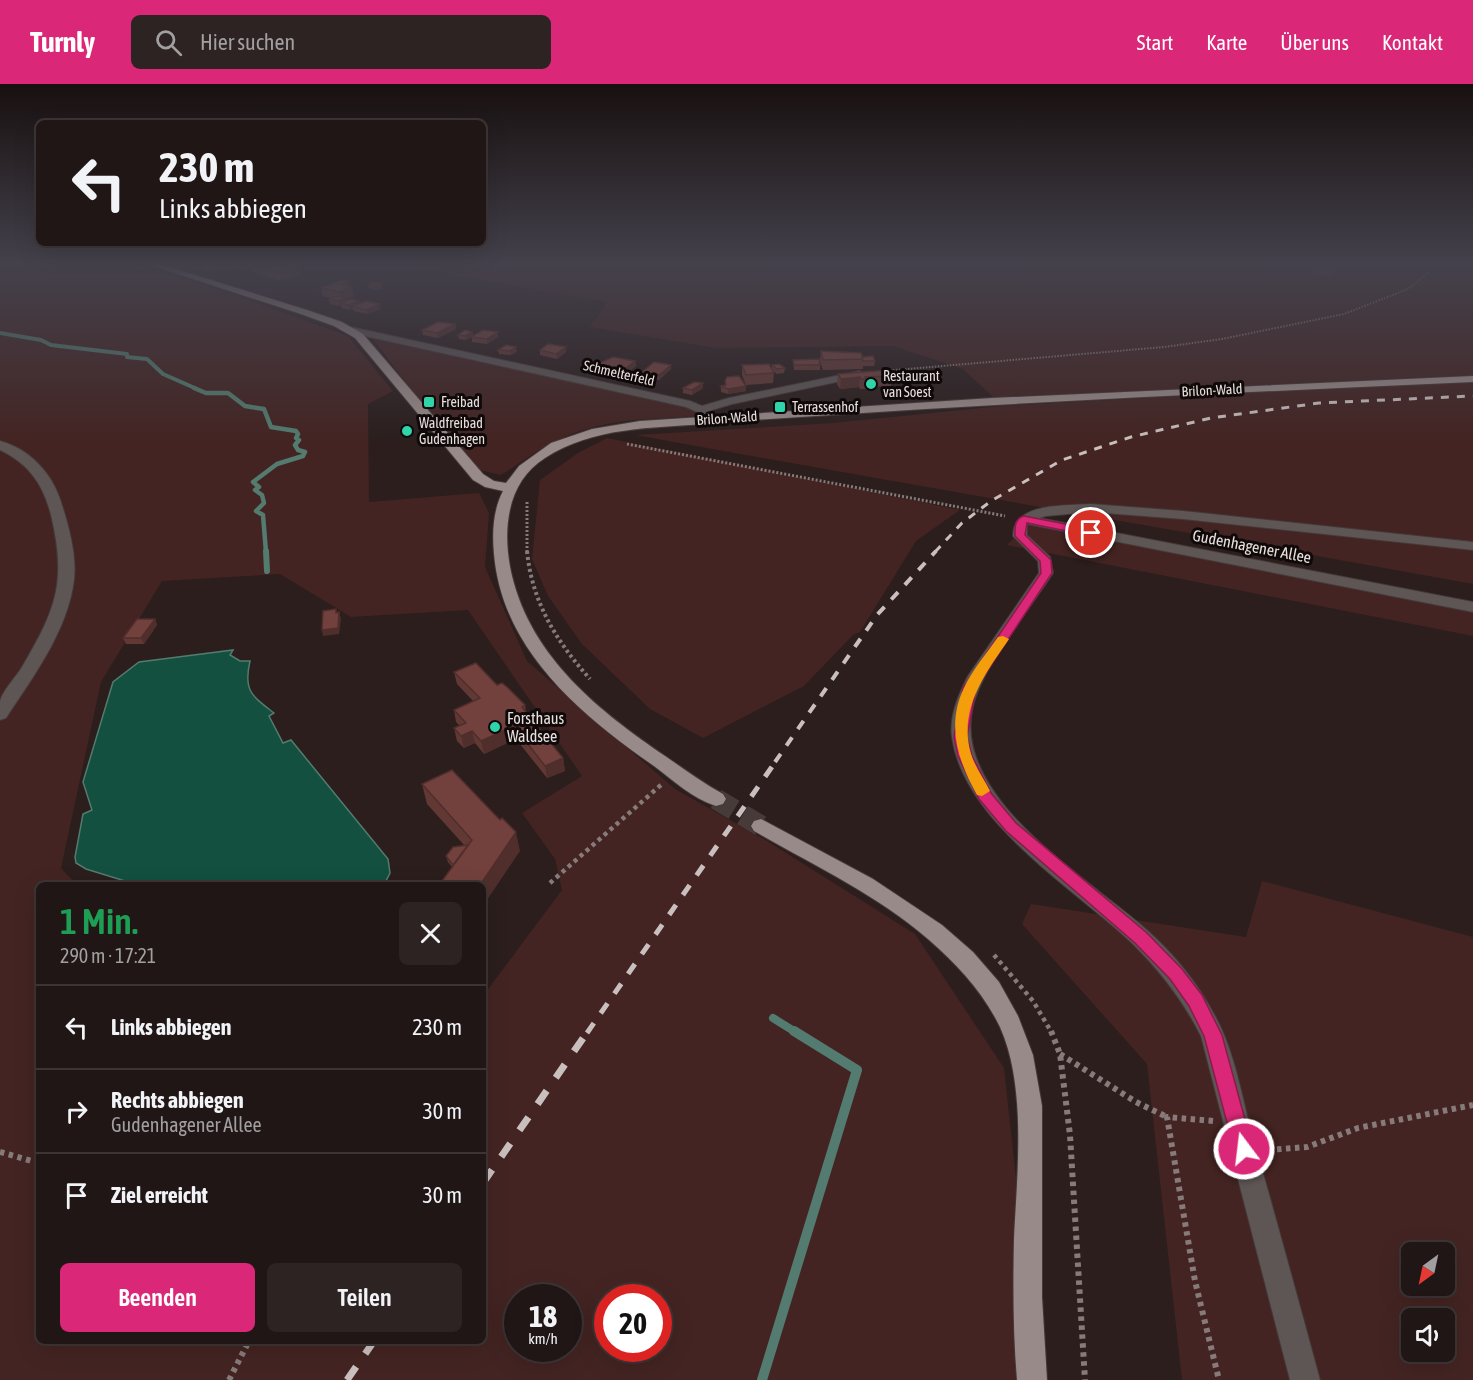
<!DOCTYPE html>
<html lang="de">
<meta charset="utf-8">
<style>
body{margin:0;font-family:"Asap Condensed",sans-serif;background:#2d2323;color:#f1f3f6;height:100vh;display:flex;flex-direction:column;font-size:22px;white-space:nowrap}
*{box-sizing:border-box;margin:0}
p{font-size:20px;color:#a29fa1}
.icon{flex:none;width:33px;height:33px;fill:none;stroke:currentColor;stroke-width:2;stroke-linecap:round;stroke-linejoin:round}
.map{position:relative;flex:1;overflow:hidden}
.drawer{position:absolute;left:36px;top:798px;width:450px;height:462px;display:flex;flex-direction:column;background:#201616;border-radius:9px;box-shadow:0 6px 24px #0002,0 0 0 2px #3d3535}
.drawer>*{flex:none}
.guide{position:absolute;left:36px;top:36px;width:450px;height:126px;border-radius:9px;box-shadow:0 6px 24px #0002,0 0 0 2px #3d3535;background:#201616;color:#f1f3f6;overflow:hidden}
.needle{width:39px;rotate:213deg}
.tools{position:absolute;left:1401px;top:1158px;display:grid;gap:12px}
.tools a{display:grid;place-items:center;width:54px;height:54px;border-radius:9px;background:#201616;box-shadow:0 6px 24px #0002,0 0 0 2px #3d3535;font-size:30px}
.speed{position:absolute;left:504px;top:1200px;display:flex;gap:12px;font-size:30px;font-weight:700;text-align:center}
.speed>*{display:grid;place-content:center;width:78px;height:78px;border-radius:50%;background:#201616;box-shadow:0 6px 24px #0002,0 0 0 2px #3d3535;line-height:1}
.speed small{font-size:15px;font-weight:400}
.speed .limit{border:9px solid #d22;background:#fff;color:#111}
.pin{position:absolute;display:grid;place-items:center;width:51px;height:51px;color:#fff;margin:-26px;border:3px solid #fff;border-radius:50%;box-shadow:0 2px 6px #0007}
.me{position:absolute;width:66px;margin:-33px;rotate:345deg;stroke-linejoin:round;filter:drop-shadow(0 0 4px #0008)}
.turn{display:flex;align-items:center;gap:21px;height:126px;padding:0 24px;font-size:27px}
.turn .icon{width:78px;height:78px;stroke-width:2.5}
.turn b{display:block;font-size:42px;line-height:51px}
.round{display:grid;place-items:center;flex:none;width:63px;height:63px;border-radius:9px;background:#2d2323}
.summary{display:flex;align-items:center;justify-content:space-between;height:102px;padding:0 24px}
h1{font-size:36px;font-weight:600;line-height:45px;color:#1e9e55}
.button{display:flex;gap:12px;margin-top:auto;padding:12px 24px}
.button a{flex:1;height:69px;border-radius:9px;background:#db2777;color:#fff;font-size:24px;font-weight:600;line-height:69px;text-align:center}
.button a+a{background:#2d2323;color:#f1f3f6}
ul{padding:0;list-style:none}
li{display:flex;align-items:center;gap:18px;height:84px;padding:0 24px;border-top:2px solid #3d3535}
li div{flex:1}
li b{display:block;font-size:22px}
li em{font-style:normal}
header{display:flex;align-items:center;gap:36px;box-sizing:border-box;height:84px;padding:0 30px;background:#db2777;color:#fff}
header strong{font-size:28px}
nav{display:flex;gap:33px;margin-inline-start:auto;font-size:21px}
.search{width:420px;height:54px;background:#2d2323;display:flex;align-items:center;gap:15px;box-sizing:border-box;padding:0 21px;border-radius:9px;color:#a29fa1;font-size:22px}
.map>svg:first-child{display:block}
.green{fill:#432422;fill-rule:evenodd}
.water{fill:#13503f;stroke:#537b6f;stroke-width:1.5}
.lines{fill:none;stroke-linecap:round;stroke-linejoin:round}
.stream-far4{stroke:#537b6f;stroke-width:4}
.stream-far3{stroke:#537b6f;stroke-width:4.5}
.stream-far2{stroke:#537b6f;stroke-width:6}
.stream-far1{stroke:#537b6f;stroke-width:8}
.stream{stroke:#537b6f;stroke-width:10}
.major-tunnel{stroke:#473b3a;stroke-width:21;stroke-dasharray:21 10;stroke-linecap:butt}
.minor-casing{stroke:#453938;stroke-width:2}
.major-casing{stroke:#453938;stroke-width:2}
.path-far4{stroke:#867b7a;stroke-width:2;stroke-dasharray:1.5 1.5;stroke-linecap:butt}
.path-far3{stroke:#867b7a;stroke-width:3;stroke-dasharray:2 2;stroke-linecap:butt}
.path-far2{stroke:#867b7a;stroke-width:4;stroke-dasharray:3 3;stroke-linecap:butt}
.path-far1{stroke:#867b7a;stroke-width:4.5;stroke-dasharray:4 4;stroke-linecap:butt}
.path{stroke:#867b7a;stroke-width:6;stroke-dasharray:4.5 4.5;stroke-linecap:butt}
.minor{fill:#5d5655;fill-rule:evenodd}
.major{fill:#988a88;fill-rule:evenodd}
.rail-far3{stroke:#c9bfbe;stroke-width:3;stroke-dasharray:8 8;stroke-linecap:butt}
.rail-far2{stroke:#c9bfbe;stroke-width:4;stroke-dasharray:10 10;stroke-linecap:butt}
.rail-far1{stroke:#c9bfbe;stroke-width:5;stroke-dasharray:12 12;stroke-linecap:butt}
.rail{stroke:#c9bfbe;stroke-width:7;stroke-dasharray:16 16;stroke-linecap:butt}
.path-bridge{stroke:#867b7a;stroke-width:3;stroke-dasharray:2 2;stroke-linecap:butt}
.wall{fill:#623835}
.shaded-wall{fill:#502e2b}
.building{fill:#72413e;stroke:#502e2b;stroke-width:1.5}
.route{fill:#db2777;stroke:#8e194d;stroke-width:1.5}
.slow{fill:#f59e0b}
.poi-dot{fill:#2fd4aa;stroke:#0f0a09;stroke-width:2}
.labels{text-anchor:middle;stroke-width:6;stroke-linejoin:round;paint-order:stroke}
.far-street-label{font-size:14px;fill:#e8dfde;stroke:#0f0a09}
.far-poi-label{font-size:14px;fill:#e8dfde;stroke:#0f0a09;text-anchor:start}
.street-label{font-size:16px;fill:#e8dfde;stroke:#0f0a09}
.poi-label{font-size:16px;fill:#e8dfde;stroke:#0f0a09;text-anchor:start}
</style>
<header>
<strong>Turnly</strong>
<div class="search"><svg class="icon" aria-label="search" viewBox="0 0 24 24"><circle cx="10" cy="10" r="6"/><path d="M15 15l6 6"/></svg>Hier suchen</div>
<nav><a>Start</a><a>Karte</a><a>Über uns</a><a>Kontakt</a></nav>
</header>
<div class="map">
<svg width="1473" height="1296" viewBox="0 0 1473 1296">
<rect width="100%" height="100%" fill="#2b1e1d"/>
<g class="green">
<path d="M0,178H133L232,210L348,252L393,307L368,320L369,418L479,409L489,429L485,483L527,577L675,705L767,757L915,850L1004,984L1038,1296H0ZM280,490L351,533L468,526L582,692L522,729L555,775L562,806L483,912V1257H39V801H77L61,784L101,598L162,497ZM518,1214H568V1264H518ZM608,1214H658V1264H608Z"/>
<path d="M380,178H1473V291L993,313L963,285L893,262L716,264L590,243L607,218Z"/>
<path d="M372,254L597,300L694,326L697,332C661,335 621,334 587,345C557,353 531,371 506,388L500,391L480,386L461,370Z"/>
<path d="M1473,299V500C1194,449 915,402 636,351L833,339L1001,322L1328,304Z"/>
<path d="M607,354L960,426L916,457L860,548L853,551L804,602L703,654L650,625L582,560L548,512L532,475L540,396L578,369Z"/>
<path d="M1029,439L1473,522V552L1007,461Z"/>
<path d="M1262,797L1473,853V1296H1182L1147,980L1022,840L1031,820L1246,853ZM1412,1168H1444V1202H1412ZM1412,1234H1444V1268H1412Z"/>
</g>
<path class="water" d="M233,566L230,571L240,577H250C243,607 252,612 274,629L269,632L283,659L291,656L388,775L390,789L384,801H138L86,785L76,779L75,773L83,730L92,726L83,698L113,598L139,578Z"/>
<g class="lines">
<path class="stream-far4" d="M0,249L41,256L51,261L127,270V273L147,275L163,290L197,305"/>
<path class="stream-far3" d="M194,304L206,309H228L245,322L264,325L271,343L296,347L298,350L296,354L299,356L295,361L298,366L305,368L303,372L277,380L253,398L259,403L255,406L262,411L264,419L256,427L263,431L266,468"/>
<path class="stream-far2" d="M266,467L267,487"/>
<path class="stream-far1" d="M773,934L797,949"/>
<path class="stream" d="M762,1296L857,986L794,947"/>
<path class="major-tunnel" d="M716,715L761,742"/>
<g class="minor-casing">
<g id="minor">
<path d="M351,243L690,317L702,322L729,314L860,287L865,290L860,293L732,320L712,326L714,329L708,333L686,323L347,248V244Z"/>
<path d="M0,357C28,364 51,388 60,415C68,439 77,470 74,496C68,546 33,593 6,634L0,636C0,630 0,623 0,617C3,606 16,593 22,583C56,525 67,498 51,431C43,400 29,380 0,366Z"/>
<path d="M1091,420L1183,427L1473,458V466L1183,435L1091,428L1046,432L1039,434L1473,518V528L1027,440V451L1050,473L1053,489C1029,526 983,581 973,622C950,714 1090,795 1148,847C1175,871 1198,900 1215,932C1235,968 1242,1014 1253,1054C1276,1134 1298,1215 1320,1296H1290L1201,952C1184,918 1161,888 1134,861C1076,805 964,739 952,653C949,632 959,610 968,592L1039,489L1038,477L1013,452C1013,418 1065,422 1091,420Z"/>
</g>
</g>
<g class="major-casing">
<g id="major">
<path d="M141,178H153L307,226L342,238L363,250L483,390L494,397L506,399L519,382L551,359L592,345L640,337L992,314L1473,292V298C1254,308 1035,317 816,332C779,334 742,337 706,340C651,344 593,343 545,374C505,399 502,450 512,492C532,574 599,627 665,672C684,685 703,699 723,710L726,715L723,720L716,722C693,715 673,696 654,682C581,631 502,566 494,470C492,449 493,426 503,407L485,403L473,396L355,254L334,242L301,230Z"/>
<path d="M761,735L873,795L942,841L973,868L999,898L1018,932L1033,971L1042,1022V1213L1047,1296H1017C1013,1249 1013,1202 1014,1155C1017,1090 1027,1003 1000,943C983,908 957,880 928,855C877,811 813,781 754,747L751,742L754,737Z"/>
</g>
</g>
<path class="path-far4" d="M884,287L1164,263L1222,255L1344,230L1408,205L1429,188"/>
<g class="path-far3">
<path d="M627,360L953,422"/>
<path d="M527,468V417"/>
</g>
<path class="path-far2" d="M527,467C532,518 556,557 590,595"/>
<g class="path-far1">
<path d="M550,799L662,700"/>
<path d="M994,871L1033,917L1052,949"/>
</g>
<g class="path">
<path d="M1051,947L1060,970L1070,1051L1085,1296"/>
<path d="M1060,970L1136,1018L1167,1033"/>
<path d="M1213,1037L1167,1033L1195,1197L1219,1296"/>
<path d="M1268,1066L1307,1063L1358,1044L1473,1021"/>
<path d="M0,1068L39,1079"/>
<path d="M229,1296L249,1257"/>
</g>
<use href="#minor" class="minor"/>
<use href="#major" class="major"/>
<path class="rail-far3" d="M935,468L962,439L991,417L1062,376L1131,353L1211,334L1319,319L1473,312"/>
<path class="rail-far2" d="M775,678L877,531L936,467"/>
<path class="rail-far1" d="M587,949L776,677"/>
<g class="rail">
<path d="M483,1099L588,947"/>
<path d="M347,1296L374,1257"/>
</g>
<path class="path-bridge" d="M953,422L1005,432"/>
</g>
<g class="wall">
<path d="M230,178L259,181H299L301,190L281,197L252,188L251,185L247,187L231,182Z"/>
<path d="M1299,178H1321L1320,181L1334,186L1332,190L1322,191L1312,186L1314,182H1306Z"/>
<path d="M200,181H217L219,185L209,188L202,186Z"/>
<path d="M368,200H381L382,204L376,206L369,204Z"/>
<path d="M349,202L354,212L346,215L347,217H359V220L381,225L367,230L353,227V224L349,226L342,224L341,221L339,222L330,220L329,215L331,214L323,212L321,204Z"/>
<path d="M455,240L456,245L438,254L423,251L422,246Z"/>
<path d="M472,248L473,252L498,248V253L487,260L472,258V253L466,256L459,255L458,251Z"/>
<path d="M506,261L517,268L511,271L499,270L498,266Z"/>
<path d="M566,263V268L557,275L540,271V266Z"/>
<path d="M821,267L862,273L875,277L874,282H863V285L823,286L820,277Z"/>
<path d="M793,276L820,281V286H794Z"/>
<path d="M635,277L636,282L625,290L595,286V281Z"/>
<path d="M742,281L774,289L773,299L746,301L742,291Z"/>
<path d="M772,281L785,284L784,289L777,290L772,286Z"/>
<path d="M671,285L659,296L642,293V288Z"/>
<path d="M838,290L892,292L891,302L866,303V305H860L859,303L840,305L837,300Z"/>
<path d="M725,297L746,302V307L728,310L721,308V302H725Z"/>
<path d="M703,299V304L692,311L683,309V304Z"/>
<path d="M155,535L157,541L144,560H126L123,554Z"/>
<path d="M454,588L497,601L525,621L526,628L563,674L565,687L547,694L516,655L484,670L475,659L464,664L457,657L454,644L460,642L456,638L454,626L473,617L457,600Z"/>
<path d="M422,700L520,767L483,801H443L442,797L452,783L448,778L446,772L464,761L427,720Z"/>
</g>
<g class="shaded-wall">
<path d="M258,178L259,182L256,181L251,184V185L247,187L245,182Z"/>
<path d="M217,181L219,185L209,188L208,183Z"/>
<path d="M299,181L301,190L281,197L279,188Z"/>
<path d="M348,197L349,204L352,203L354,212L346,215L347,218L341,219V221L339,222L337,217L340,216L339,208L342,200Z"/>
<path d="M381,200L382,204L376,206L375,202Z"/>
<path d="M359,217L360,222H352L353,224L349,226L348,221Z"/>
<path d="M380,220L381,225L367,230L366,226Z"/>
<path d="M455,240L456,245L438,254L437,249Z"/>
<path d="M472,248L473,252L466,256L465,252Z"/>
<path d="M498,248V253L487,260V255Z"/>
<path d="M516,263L517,268L511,271L510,267Z"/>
<path d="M566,263V268L557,275L556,270Z"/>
<path d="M635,277L636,282L625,290V285Z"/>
<path d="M671,281V285L659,296V291Z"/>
<path d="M860,293L859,303L840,305L841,295Z"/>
<path d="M703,299V304L692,311V306Z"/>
<path d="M746,302V307L728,310V305Z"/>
<path d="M339,528L341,535L339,550L323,552L322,546Z"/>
<path d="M155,535L157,541L144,560L141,554Z"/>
<path d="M514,642L516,655L484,670L481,657Z"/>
<path d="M472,647L475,659L464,664L461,652Z"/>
<path d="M563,674L565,687L547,694L545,682Z"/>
<path d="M516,748L520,767L483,822V801H480Z"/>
</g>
<g class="building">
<path d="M210,178L217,181L208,183L200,181Z"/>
<path d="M230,178H258L245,182Z"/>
<path d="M268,178L281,182L290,179L299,181L279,188L256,181Z"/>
<path d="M1314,181H1325L1334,186H1323Z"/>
<path d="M257,182L258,186L251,184Z"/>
<path d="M342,196L348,197L342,200L352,203L339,208L321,204Z"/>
<path d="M374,198L381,200L375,202L368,200Z"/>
<path d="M337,212L346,214L337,217L329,215Z"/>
<path d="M352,215L359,217L348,221L341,219Z"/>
<path d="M366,217L380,220L366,226L352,222Z"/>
<path d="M438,238L455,240L437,249L422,246Z"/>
<path d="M465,246L472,248L465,252L458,251Z"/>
<path d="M483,246L498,248L487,255L471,253Z"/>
<path d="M548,260L566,263L556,270L540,266Z"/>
<path d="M506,261L516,263L510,267L498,266Z"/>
<path d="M821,267L861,269L864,275L823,276Z"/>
<path d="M873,272L875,277H863L862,273Z"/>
<path d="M613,273L635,277L625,285L595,281Z"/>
<path d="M819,275L820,281H794L793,276Z"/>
<path d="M654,278L671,281L659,291L642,288Z"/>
<path d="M769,280L774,289L746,291L742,281Z"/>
<path d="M779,280L785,284L777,285L772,281Z"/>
<path d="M888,286L892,292L865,293L867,295H861L860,293L841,295L838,290Z"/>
<path d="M739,292L746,302L728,305L721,302L726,301L725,297L727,293Z"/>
<path d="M694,298L703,299L692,306L683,304Z"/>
<path d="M336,525V529L339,528L338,544L322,546L323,527Z"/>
<path d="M137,535H155L141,554H123Z"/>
<path d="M476,579L497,601L502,599L507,603L525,621L522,623L563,674L545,682L514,642L481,657L472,647L461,652L454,644L466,639L454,626L480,614L454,588Z"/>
<path d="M452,686L500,736L502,734L516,748L480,801H457L442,797L472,756L422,700Z"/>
<path d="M468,761L453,781L446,772L453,763Z"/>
</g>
<linearGradient id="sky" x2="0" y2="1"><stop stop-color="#181010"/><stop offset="0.5" stop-color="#44414c"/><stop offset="1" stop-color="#44414c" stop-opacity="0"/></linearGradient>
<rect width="1473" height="359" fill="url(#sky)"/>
<path class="route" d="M1024,432L1091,445L1097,449L1091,452L1027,439L1025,451L1051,476L1052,489L976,604L967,653L972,672L991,709L1016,739L1147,849L1182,885L1202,911L1222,951L1253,1065L1251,1071L1244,1074L1236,1071L1234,1065L1204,952L1189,922L1170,895L1135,859L1006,747L979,715L958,672L954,653L963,604L1041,489L1040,477L1015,452C1015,444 1014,435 1024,432Z"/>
<path class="slow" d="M1003,552L1009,555C985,590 958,625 971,670C975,683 984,695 990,707L982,712L977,711C958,677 946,641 964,604C972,586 987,569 998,553Z"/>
<g class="poi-dot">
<circle cx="871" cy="300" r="6"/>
<rect x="423" y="312" width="12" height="12" rx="3"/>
<rect x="774" y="317" width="12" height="12" rx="3"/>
<circle cx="407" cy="347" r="6"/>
<circle cx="495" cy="643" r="6"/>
</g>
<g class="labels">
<g class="far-street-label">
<text transform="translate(619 289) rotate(13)" y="5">Schmelterfeld</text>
<text transform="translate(1212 306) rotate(-3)" y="5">Brilon-Wald</text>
<text transform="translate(727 334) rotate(-4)" y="5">Brilon-Wald</text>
</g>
<g class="far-poi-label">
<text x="883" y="297">Restaurant<tspan x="883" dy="16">van Soest</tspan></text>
<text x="441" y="323">Freibad</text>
<text x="792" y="328">Terrassenhof</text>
<text x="419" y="344">Waldfreibad<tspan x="419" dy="16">Gudenhagen</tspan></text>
</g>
<g class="street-label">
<text transform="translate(1252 462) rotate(11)" y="6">Gudenhagener Allee</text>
</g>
<g class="poi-label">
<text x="507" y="640">Forsthaus<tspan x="507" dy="18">Waldsee</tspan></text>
</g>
</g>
</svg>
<div class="tools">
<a><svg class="needle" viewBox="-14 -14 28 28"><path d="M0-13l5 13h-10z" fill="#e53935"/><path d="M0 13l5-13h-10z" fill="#a29fa1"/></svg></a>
<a><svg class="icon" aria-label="sound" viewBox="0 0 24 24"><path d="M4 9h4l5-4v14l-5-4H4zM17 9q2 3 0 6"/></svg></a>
</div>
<div class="speed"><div>18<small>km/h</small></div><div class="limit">20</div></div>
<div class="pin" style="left:1091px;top:449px;background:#d93025"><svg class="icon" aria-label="arrive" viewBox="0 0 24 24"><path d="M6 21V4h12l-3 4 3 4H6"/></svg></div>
<svg class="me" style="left:1244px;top:1065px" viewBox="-20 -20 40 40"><circle r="17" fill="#db2777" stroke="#fff" stroke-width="3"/><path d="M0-11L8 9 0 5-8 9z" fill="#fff"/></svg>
<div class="guide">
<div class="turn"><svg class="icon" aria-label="left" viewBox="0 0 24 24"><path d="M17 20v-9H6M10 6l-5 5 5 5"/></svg><div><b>230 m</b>Links abbiegen</div></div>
</div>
<section class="drawer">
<div class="summary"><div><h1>1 Min.</h1><p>290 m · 17:21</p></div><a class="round"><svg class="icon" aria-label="close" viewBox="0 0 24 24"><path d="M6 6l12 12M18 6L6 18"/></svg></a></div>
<ul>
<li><svg class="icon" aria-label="left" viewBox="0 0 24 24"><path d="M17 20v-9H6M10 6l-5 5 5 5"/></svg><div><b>Links abbiegen</b></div><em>230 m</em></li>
<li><svg class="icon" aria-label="right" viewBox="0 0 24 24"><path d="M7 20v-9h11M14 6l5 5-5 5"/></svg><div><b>Rechts abbiegen</b><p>Gudenhagener Allee</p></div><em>30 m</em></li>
<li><svg class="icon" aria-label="arrive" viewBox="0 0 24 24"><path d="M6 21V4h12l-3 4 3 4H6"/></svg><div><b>Ziel erreicht</b></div><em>30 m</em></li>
</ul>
<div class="button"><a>Beenden</a><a>Teilen</a></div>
</section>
</div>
